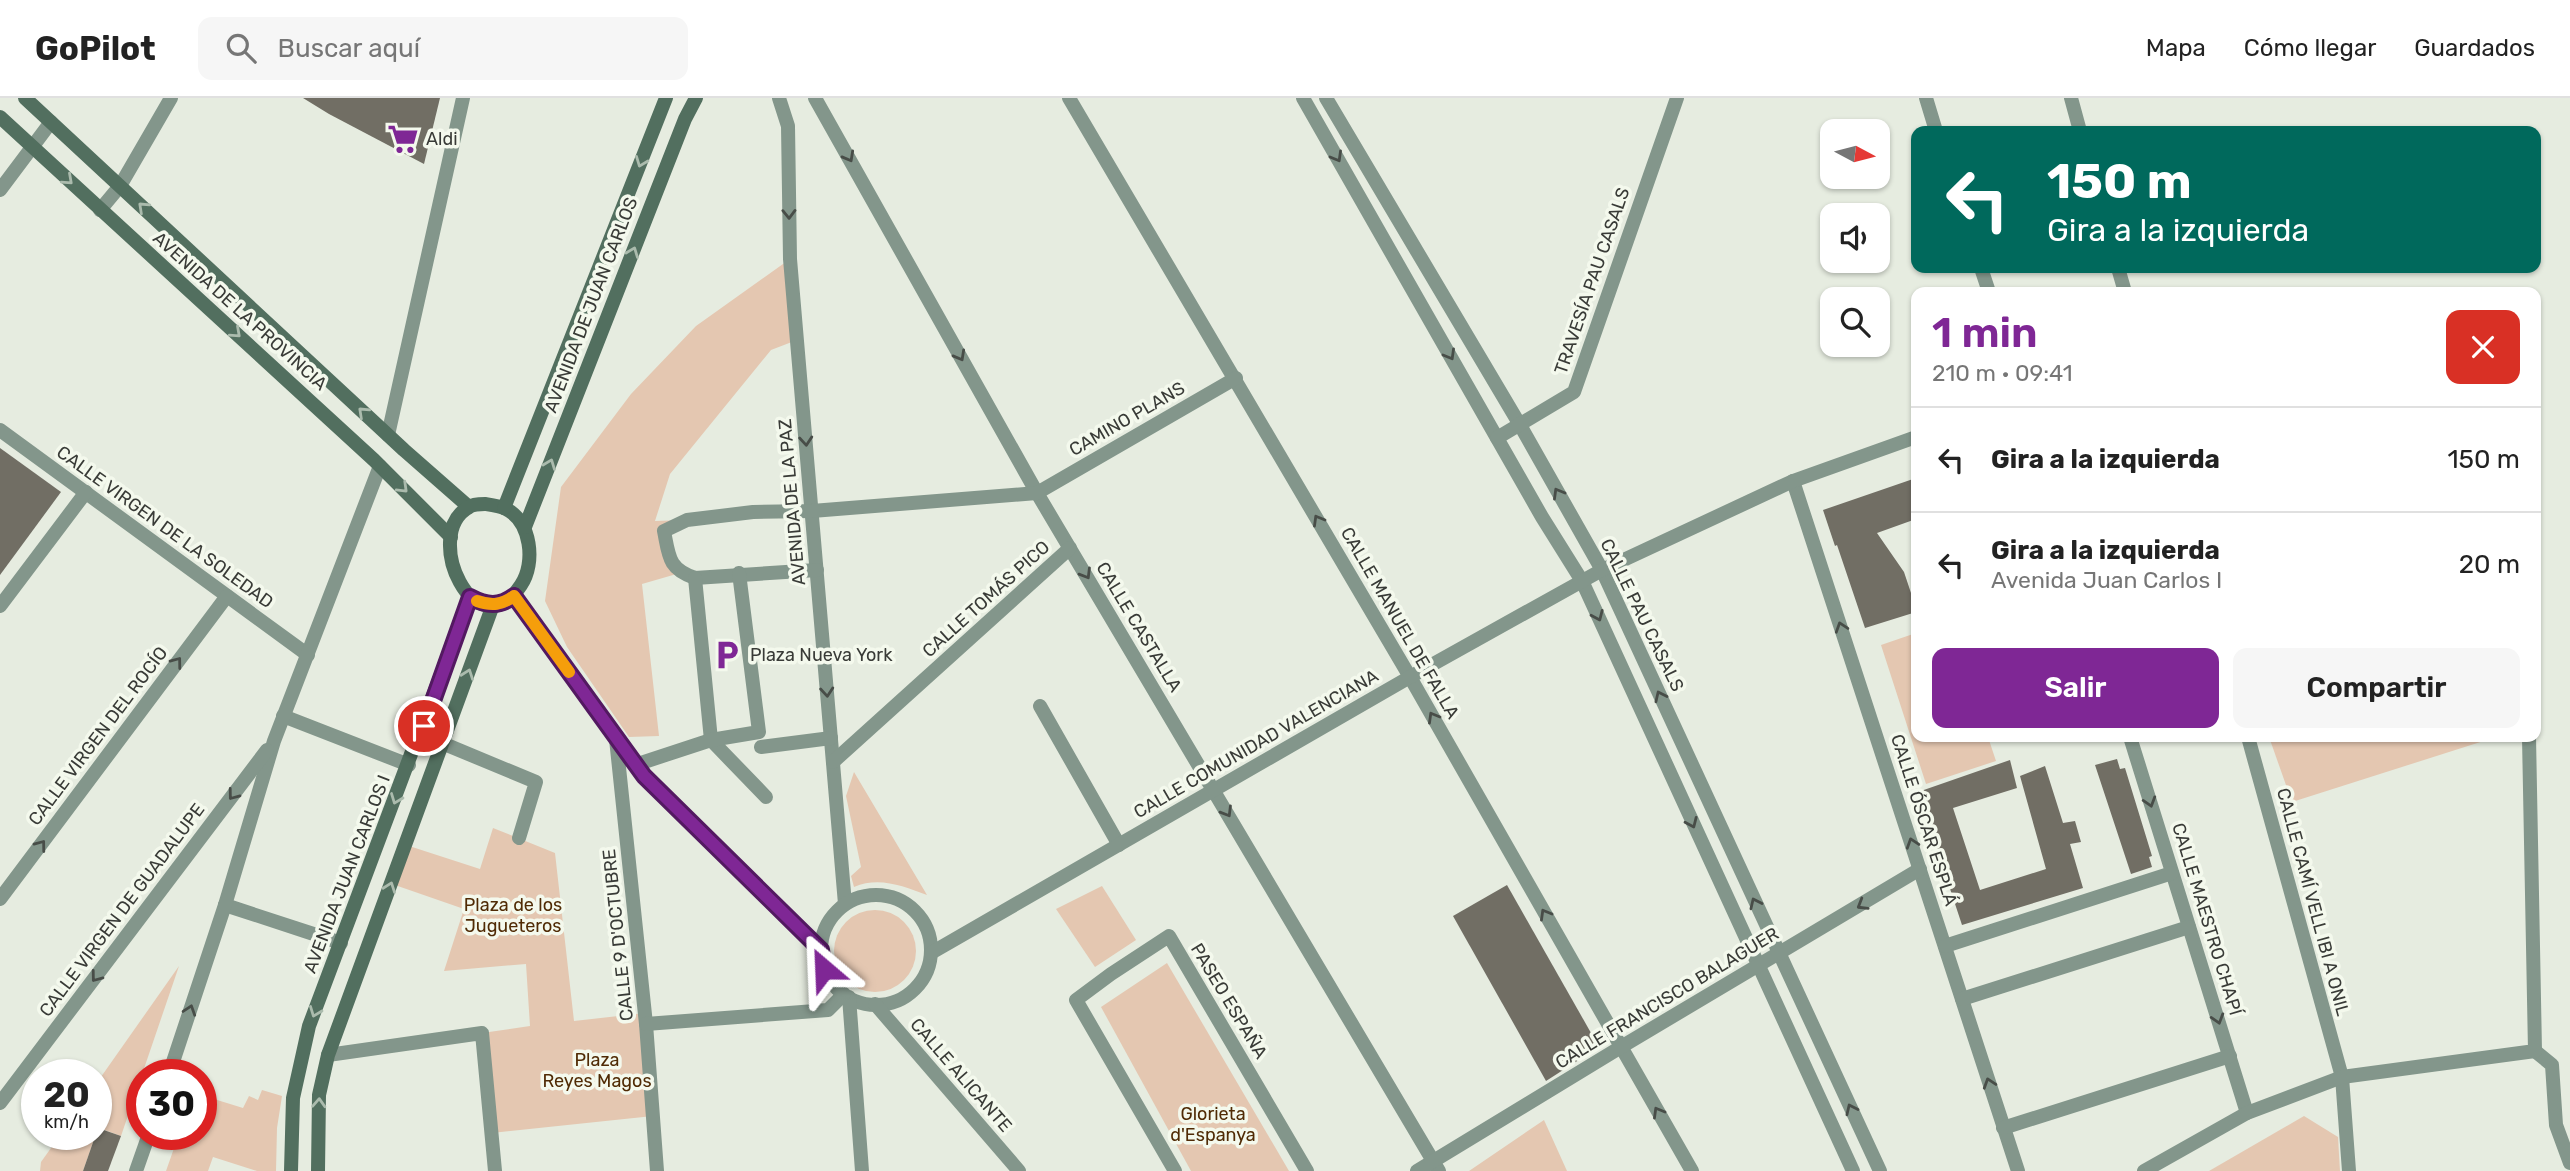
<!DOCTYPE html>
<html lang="es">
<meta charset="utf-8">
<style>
body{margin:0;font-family:Rubik,sans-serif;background:#f6f6f6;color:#222;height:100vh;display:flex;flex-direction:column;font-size:26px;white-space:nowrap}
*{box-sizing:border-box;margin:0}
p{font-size:23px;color:#767676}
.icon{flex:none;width:38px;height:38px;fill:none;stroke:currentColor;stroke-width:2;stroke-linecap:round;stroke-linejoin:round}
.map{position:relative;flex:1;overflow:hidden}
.sheet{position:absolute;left:1911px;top:189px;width:630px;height:455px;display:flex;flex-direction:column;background:#fff;border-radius:14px;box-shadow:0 2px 5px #0004}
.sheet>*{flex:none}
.guide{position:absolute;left:1911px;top:28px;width:630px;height:147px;border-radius:14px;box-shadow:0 2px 5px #0004;background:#00695c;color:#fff;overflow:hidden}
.needle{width:46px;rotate:97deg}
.fabs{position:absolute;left:1820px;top:21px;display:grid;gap:14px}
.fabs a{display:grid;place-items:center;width:70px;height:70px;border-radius:14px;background:#fff;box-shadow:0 2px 5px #0004;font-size:35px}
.speed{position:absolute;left:21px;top:961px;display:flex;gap:14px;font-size:35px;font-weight:700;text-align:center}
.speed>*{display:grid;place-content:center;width:91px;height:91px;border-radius:50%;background:#fff;box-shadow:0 2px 5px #0004;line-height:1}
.speed small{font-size:18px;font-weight:400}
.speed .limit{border:10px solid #d22;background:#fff;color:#111}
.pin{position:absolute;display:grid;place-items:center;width:60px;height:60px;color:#fff;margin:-30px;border:4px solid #fff;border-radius:50%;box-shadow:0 2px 7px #0007}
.me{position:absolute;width:77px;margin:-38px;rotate:334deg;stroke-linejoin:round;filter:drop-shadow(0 0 5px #0008)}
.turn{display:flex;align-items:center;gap:24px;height:147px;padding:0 21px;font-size:32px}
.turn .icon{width:91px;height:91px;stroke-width:2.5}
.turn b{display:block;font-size:49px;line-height:60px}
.round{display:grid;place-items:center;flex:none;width:74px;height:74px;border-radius:14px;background:#f6f6f6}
.summary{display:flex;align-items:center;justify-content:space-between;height:119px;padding:0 21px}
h1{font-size:42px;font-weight:600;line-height:52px;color:#7f2795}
.action{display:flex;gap:14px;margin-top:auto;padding:14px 21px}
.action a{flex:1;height:80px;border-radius:14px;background:#7f2795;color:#fff;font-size:28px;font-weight:600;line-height:80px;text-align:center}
.action a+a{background:#f6f6f6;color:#222}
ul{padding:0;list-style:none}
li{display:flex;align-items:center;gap:21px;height:105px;padding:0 21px;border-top:2px solid #e0e0e0}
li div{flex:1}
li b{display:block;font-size:26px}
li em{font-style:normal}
header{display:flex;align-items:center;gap:42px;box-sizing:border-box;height:98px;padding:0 35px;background:#fff;border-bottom:2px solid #e0e0e0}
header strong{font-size:33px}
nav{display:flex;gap:38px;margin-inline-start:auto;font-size:24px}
.search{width:490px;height:63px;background:#f6f6f6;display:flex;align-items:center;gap:18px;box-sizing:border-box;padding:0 24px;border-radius:14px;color:#767676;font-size:26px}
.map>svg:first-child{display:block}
.green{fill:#e4c7b1}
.building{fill:#716e64}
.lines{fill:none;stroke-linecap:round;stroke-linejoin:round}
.street{stroke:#83968b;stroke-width:14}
.secondary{stroke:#526f5f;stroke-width:14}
.oneway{stroke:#484d48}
.oneway2{stroke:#abbbad}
.route-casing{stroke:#531961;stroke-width:18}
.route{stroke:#7f2795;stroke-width:12}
.slow{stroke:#f59e0b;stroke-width:12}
.labels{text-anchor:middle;stroke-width:7;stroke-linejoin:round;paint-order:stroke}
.poi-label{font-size:18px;fill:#393b37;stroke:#f4f9ed;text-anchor:start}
.street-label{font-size:18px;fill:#393b37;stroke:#f4f9ed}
.park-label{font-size:18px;fill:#502b05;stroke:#f4f9ed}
</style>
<header>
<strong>GoPilot</strong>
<div class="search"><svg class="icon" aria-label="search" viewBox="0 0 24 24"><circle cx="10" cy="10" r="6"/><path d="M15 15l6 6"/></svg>Buscar aquí</div>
<nav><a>Mapa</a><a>Cómo llegar</a><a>Guardados</a></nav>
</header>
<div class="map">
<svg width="2570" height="1073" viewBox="0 0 2570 1073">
<rect width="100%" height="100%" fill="#e6ece0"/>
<g class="green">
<path d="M790,161L797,242L771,252L670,376L655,423L687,422L664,434L680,475L642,486L659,638L629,639L567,549L545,503L561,389L631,296L696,228Z"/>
<path d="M1916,535V639H1988L1996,663L1926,686L1881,547Z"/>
<path d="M2269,639H2493V640L2292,704Z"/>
<path d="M854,674L927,797C903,788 879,778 854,789L851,778L861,769L846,698Z"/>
<path d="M493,730L555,755L574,923L645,915L653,1018L492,1035L482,935L530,928L526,866L444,873L464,811L392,786L406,747L480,771Z"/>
<path d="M1102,788L1136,842L1095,869L1056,811Z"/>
<circle cx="875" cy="853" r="41"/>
<path d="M1167,865L1289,1073H1191L1101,909Z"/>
<path d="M179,868L121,1038L99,1030L96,1036V986Z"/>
<path d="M262,992L282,998L277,1030L276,1073H257L213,1059L208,1073H166L179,1036H201V997L243,1010L249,998L258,1002Z"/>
<path d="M2304,1018L2338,1039L2340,1073H2209Z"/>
<path d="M1544,1022L1567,1073H1469Z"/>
<path d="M61,1036H96L83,1073H40L41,1064Z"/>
</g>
<g class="building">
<path d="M303,0H440L424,66L329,16Z"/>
<path d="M0,350L61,394L0,477Z"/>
<path d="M1916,380V421L1877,435L1904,474L1911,495L1913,515L1865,530L1837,447L1835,448L1823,412Z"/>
<path d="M2117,661L2120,671L2125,670L2152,758L2149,759L2152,769L2131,776L2095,667Z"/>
<path d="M2010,662L2017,690L1953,710L1980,792L2046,771L2020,678L2045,668L2063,725L2075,723L2081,744L2070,746L2083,790L1962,827L1918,694Z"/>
<path d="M1507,787L1599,949L1546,983L1453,818Z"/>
<path d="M98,1030L121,1038L108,1073H83Z"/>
</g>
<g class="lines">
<g class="street">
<path d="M779,0L788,28L790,161L845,806"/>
<path d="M815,0L1037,395L1439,1073"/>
<path d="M1069,0L1410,579L1692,1073"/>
<path d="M1303,0L1542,419L1582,483L1853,1073"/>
<path d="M1326,0L1520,327L1602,472L1880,1073"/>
<path d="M1926,0L1936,33"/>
<path d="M2071,0L2080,33"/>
<path d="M0,92L51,24"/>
<path d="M100,112L120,88L171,0"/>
<path d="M1981,170L1989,194"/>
<path d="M2118,170L2125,194"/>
<path d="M0,332L308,557"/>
<path d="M388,337L463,0"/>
<path d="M1497,340L1574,294L1677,0"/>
<path d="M1793,383L2018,1073"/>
<path d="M817,472L695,480C668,471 669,458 664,433L687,422L753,414L812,413L1037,395L1236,280"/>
<path d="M695,480L711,642L766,699"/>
<path d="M515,498L644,678L821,852"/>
<path d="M0,508L86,394"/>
<path d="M1040,608L1119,747"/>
<path d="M283,618L409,667"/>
<path d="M2130,639L2247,1015"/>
<path d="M2248,639L2342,979L2349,1073"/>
<path d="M616,641L646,926L657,1073"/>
<path d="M442,645L536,684L519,740"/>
<path d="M761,649L831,640"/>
<path d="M833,664L1070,450"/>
<path d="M635,667L711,642L759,634L739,475"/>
<circle cx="876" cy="852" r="55"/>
<path d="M0,801L227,498"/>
<path d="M225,807L341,845"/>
<path d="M1945,848L2172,775"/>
<path d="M931,855L1410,579L1602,472L1793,383L1916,339"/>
<path d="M849,899L862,1073"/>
<path d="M1962,901L2189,829"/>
<path d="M875,906L1019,1073"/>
<path d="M646,926L828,912L844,896"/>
<path d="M2535,953L2552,967L2556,1027L2570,1065"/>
<path d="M328,957L482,935L495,1073"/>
<path d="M169,976L225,807L274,643L380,368"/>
<path d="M0,1005L267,652"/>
<path d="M2003,1030L2230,958"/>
<path d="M136,1073L149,1036"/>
<path d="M1175,1073L1076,902L1111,876L1169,838L1307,1073"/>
<path d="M1417,1073L1621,949L1920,771"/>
<path d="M2144,1073L2247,1015L2342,979L2535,953L2529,639"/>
</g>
<g class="secondary">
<path d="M25,0L404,352L469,409"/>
<path d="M0,19L374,362L451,439"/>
<path d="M485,406C492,407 500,408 506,411C531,423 536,465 521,487C476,556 420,436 469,409C473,406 481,406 485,406Z"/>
<path d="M504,410L666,0"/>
<path d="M525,429L685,21L696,0"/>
<path d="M291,1073L293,1000L309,928L470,499"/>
<path d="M318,1073L319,997L328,957L493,507"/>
</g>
</g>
<defs><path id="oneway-chevron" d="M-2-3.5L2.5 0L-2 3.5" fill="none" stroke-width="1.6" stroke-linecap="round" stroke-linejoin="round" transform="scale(1.75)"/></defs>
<g class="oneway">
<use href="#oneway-chevron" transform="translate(849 59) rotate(61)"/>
<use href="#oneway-chevron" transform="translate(1337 59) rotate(60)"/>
<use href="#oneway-chevron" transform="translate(789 116) rotate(89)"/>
<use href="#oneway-chevron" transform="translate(1450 257) rotate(60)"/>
<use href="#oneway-chevron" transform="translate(960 258) rotate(61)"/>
<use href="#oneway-chevron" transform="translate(806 343) rotate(85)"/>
<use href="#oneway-chevron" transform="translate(1558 395) rotate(-120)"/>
<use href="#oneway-chevron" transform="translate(1318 422) rotate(-120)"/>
<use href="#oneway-chevron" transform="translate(1086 476) rotate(59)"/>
<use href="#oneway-chevron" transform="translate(1598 518) rotate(66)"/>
<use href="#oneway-chevron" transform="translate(1841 529) rotate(-108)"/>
<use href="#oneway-chevron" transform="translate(177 564) rotate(-53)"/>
<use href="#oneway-chevron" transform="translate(827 594) rotate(85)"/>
<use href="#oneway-chevron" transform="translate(1660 598) rotate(-115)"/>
<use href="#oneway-chevron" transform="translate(1433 619) rotate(-120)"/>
<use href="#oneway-chevron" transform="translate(233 697) rotate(127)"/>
<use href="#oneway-chevron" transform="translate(2150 704) rotate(73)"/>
<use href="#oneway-chevron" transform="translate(1227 714) rotate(59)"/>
<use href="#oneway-chevron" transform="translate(1692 725) rotate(66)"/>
<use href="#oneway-chevron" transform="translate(1912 745) rotate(-108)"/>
<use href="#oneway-chevron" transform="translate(41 747) rotate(-53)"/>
<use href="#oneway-chevron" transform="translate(1755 805) rotate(-115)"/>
<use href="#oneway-chevron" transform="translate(1862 807) rotate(149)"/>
<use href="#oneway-chevron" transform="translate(1545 816) rotate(-120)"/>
<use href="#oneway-chevron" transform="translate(96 879) rotate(127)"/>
<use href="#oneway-chevron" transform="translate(190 912) rotate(-72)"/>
<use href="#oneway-chevron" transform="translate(2218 921) rotate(73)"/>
<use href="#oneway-chevron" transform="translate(1989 985) rotate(-108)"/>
<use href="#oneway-chevron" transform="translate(1851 1011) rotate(-115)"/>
<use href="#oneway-chevron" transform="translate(1658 1014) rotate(-120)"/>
</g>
<g class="oneway2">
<use href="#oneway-chevron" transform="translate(641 64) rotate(111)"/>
<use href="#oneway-chevron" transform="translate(68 82) rotate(42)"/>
<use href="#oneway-chevron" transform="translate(143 109) rotate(-137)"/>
<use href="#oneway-chevron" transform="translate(633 154) rotate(-69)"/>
<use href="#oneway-chevron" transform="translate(236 235) rotate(42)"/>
<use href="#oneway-chevron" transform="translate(363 314) rotate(-137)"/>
<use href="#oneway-chevron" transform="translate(550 366) rotate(-69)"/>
<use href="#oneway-chevron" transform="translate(403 390) rotate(44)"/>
<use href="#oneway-chevron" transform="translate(468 576) rotate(-70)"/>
<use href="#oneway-chevron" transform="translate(396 701) rotate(111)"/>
<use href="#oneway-chevron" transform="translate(390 789) rotate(-70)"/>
<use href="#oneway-chevron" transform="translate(315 914) rotate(111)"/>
<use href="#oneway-chevron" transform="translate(319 1005) rotate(-87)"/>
</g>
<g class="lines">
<g class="route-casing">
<path id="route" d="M424,628L470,499C487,508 499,509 514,498L644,678L821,852L824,871"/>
</g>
<use href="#route" class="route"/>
<path class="slow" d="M477,503C492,508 502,507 514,498L569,574"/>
</g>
<defs>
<g id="supermarket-bare" transform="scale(2.415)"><path d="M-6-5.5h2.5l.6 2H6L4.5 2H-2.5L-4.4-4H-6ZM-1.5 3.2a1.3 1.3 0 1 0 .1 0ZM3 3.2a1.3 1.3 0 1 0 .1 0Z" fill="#7f2795" stroke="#f4f9ed" stroke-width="2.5" paint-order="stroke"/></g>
<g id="parking-bare" transform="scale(2.415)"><path d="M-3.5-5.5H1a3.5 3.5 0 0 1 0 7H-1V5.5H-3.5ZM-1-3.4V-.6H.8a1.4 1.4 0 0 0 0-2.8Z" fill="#7f2795" stroke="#f4f9ed" stroke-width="2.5" paint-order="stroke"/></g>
</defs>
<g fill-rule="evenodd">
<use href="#supermarket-bare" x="403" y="41"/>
<use href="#parking-bare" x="727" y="557"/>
</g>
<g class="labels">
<g class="poi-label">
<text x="426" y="47">Aldi</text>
<text x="750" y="563">Plaza Nueva York</text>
</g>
<g class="street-label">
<text transform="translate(1592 183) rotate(-71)" y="6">TRAVESÍA PAU CASALS</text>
<text transform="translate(591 207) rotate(-69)" y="6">AVENIDA DE JUAN CARLOS</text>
<text transform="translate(240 213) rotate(42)" y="6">AVENIDA DE LA PROVINCIA</text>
<text transform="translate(1127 321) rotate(-30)" y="6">CAMINO PLANS</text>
<text transform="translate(792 404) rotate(-95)" y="6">AVENIDA DE LA PAZ</text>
<text transform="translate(165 429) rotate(36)" y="6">CALLE VIRGEN DE LA SOLEDAD</text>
<text transform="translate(986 501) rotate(-42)" y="6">CALLE TOMÁS PICO</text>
<text transform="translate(1642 517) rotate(64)" y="6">CALLE PAU CASALS</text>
<text transform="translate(1400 525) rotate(60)" y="6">CALLE MANUEL DE FALLA</text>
<text transform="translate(1139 529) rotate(59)" y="6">CALLE CASTALLA</text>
<text transform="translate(98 638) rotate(-53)" y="6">CALLE VIRGEN DEL ROCÍO</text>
<text transform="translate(1256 646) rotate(-30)" y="6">CALLE COMUNIDAD VALENCIANA</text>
<text transform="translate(1924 722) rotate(72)" y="6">CALLE ÓSCAR ESPLÁ</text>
<text transform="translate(347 776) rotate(-69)" y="6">AVENIDA JUAN CARLOS I</text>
<text transform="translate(2313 804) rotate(75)" y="6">CALLE CAMÍ VELL IBI A ONIL</text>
<text transform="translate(122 812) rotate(-53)" y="6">CALLE VIRGEN DE GUADALUPE</text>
<text transform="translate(2207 821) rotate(73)" y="6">CALLE MAESTRO CHAPÍ</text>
<text transform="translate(618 837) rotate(-96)" y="6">CALLE 9 D'OCTUBRE</text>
<text transform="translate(1667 900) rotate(-31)" y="6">CALLE FRANCISCO BALAGUER</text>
<text transform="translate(1229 903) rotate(59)" y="6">PASEO ESPAÑA</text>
<text transform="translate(961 977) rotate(49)" y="6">CALLE ALICANTE</text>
</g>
<g class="park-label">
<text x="513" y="813">Plaza de los<tspan x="513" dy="21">Jugueteros</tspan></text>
<text x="597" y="968">Plaza<tspan x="597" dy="21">Reyes Magos</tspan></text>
<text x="1213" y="1022">Glorieta<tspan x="1213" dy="21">d'Espanya</tspan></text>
</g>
</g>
</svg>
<div class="fabs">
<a><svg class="needle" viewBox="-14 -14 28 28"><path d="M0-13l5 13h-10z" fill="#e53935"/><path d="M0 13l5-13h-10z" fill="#767676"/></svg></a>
<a><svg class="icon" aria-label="sound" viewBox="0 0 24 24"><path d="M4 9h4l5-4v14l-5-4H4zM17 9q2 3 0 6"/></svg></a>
<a><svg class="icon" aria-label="search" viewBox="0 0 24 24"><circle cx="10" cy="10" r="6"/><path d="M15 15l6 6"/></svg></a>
</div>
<div class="speed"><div>20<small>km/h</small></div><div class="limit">30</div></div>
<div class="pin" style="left:424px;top:628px;background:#d93025"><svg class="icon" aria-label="arrive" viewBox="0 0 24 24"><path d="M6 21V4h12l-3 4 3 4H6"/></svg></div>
<svg class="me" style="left:824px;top:871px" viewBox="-20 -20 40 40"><path d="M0-17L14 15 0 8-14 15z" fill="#7f2795" stroke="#fff" stroke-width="4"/></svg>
<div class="guide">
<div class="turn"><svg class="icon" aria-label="left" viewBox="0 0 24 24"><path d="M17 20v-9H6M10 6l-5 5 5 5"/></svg><div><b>150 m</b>Gira a la izquierda</div></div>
</div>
<section class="sheet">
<div class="summary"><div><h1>1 min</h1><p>210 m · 09:41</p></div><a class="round" style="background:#d93025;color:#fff"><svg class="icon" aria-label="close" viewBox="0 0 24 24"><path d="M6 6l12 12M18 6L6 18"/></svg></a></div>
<ul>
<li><svg class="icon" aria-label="left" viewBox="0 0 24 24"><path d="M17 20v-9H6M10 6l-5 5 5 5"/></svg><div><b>Gira a la izquierda</b></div><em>150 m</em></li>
<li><svg class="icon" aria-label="left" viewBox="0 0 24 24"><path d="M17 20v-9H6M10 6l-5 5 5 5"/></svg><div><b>Gira a la izquierda</b><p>Avenida Juan Carlos I</p></div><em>20 m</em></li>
</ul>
<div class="action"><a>Salir</a><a>Compartir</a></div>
</section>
</div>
